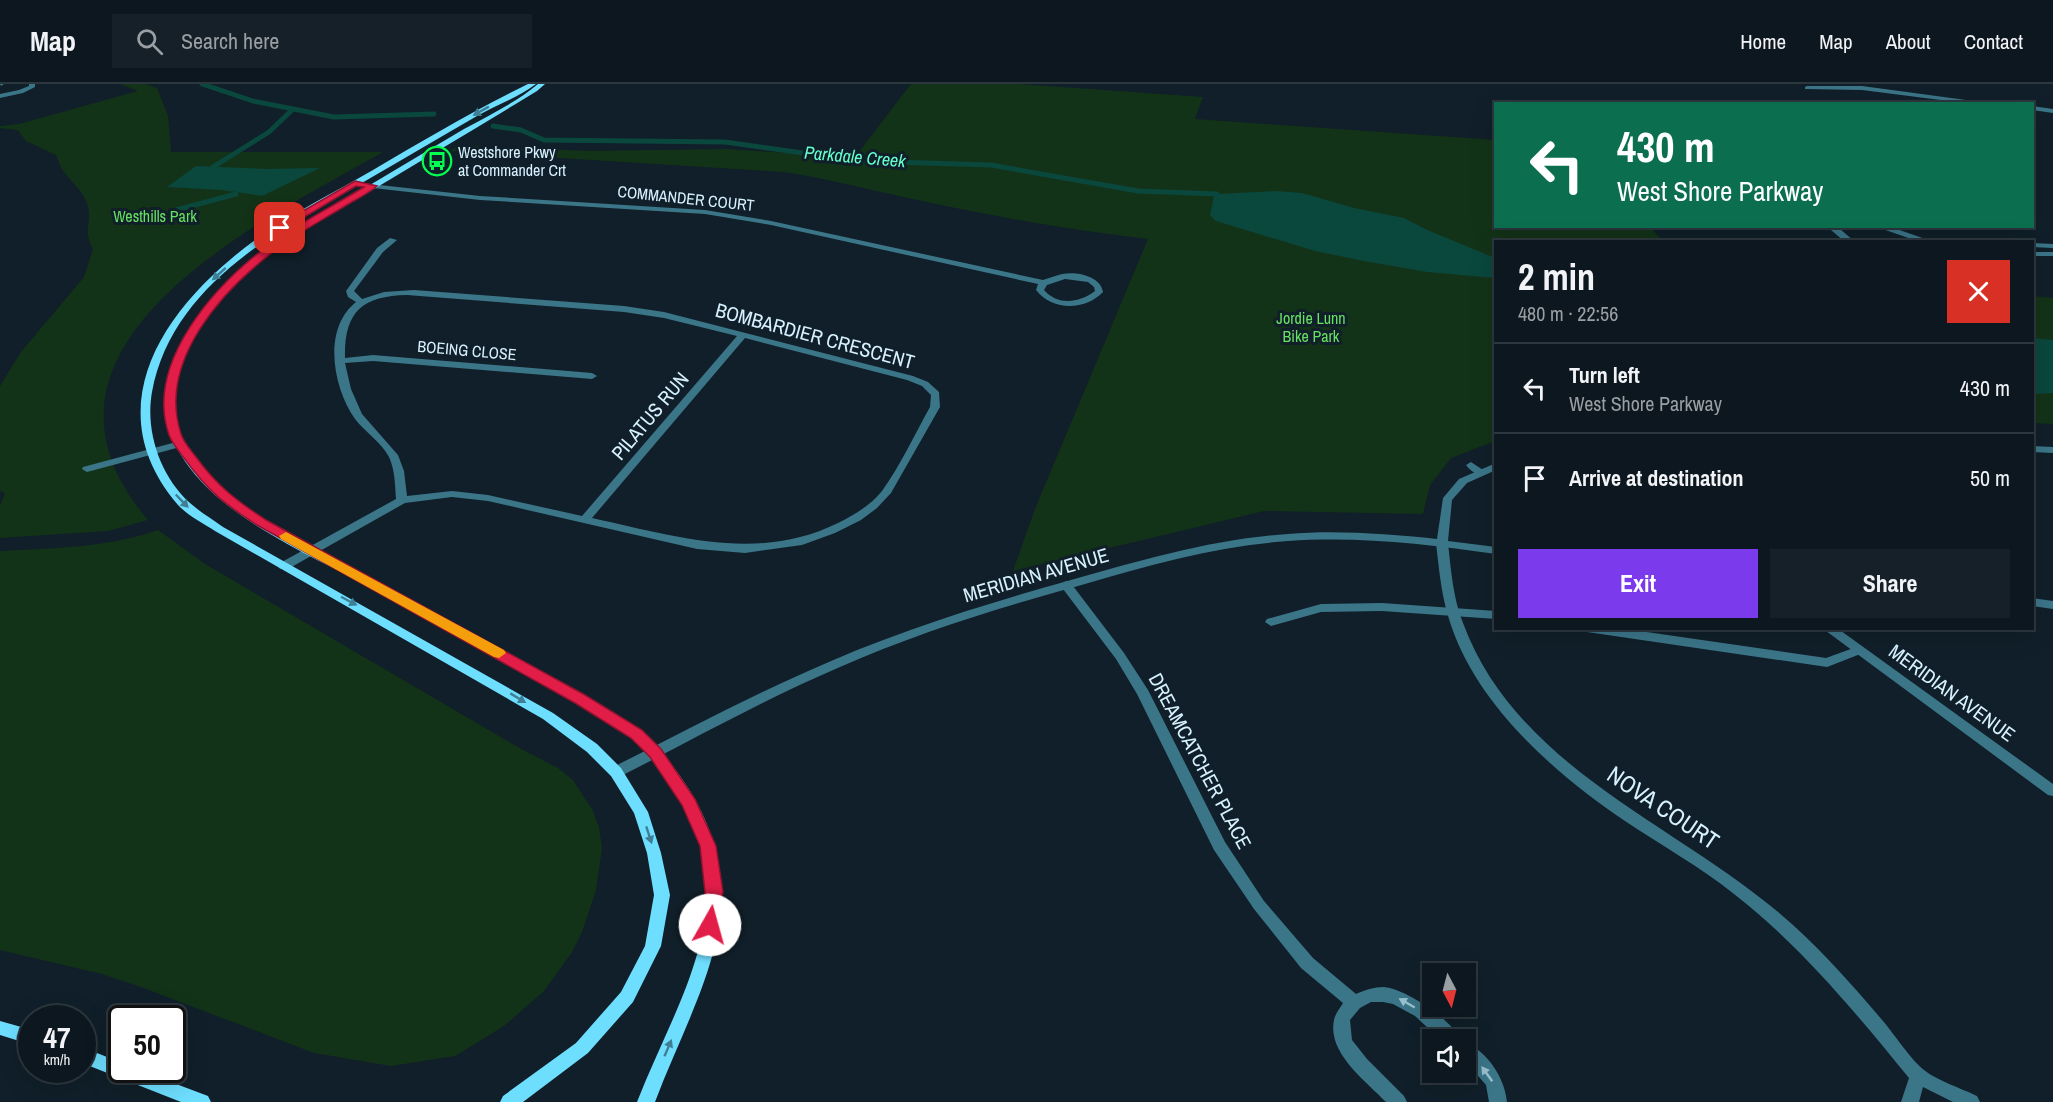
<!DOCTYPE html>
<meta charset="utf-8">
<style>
body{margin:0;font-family:"Archivo Narrow",sans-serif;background:#152028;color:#f1f3f6;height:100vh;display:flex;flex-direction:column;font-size:22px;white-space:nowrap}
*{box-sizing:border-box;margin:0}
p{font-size:20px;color:#9a9fa4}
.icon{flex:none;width:33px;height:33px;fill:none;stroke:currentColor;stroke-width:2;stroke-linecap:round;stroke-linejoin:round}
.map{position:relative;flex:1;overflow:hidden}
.side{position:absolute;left:1494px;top:156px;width:540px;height:390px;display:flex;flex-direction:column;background:#0c171f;border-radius:0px;box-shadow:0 6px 24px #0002,0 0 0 2px #2c363d}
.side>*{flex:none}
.top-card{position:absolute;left:1494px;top:18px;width:540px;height:126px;border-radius:0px;box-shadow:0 6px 24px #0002,0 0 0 2px #2c363d;background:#0b6e4f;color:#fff;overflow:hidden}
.needle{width:39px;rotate:173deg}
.buttons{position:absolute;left:1422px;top:879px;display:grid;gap:12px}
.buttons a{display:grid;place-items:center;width:54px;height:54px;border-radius:0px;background:#0c171f;box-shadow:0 6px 24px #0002,0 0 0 2px #2c363d;font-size:30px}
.speed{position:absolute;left:18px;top:921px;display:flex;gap:12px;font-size:30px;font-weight:700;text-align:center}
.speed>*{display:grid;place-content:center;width:78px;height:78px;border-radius:50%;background:#0c171f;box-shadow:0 6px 24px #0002,0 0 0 2px #2c363d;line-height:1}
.speed small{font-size:15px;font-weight:400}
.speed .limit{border:3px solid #111;border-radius:9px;background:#fff;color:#111}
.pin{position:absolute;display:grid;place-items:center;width:51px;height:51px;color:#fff;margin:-26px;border-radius:12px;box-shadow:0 3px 9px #0006}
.me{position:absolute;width:66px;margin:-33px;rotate:7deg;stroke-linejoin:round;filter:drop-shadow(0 0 4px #0008)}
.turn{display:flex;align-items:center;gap:21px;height:126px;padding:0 24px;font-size:27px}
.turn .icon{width:78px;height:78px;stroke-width:2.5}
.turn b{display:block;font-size:42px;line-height:51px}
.round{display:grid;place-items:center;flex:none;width:63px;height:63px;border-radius:0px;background:#152028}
.overview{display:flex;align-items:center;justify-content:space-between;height:102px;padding:0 24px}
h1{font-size:36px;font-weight:800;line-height:45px}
.button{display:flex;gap:12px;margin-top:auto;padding:12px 24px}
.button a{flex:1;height:69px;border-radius:0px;background:#7c3aed;color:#fff;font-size:24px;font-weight:800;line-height:69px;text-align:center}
.button a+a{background:#152028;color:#f1f3f6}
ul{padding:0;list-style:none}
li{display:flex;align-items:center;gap:18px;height:90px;padding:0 24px;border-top:2px solid #2c363d}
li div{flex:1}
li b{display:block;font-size:22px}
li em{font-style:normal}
header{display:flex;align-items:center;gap:36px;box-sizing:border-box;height:84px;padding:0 30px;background:#0c171f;border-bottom:2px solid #2c363d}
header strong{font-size:28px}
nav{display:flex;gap:33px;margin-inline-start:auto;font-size:21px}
.search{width:420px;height:54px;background:#152028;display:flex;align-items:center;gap:15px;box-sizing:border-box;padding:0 21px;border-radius:0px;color:#9a9fa4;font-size:22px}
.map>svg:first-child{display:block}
.green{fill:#133318}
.water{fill:#0a473d}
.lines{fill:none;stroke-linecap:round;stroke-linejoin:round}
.stream{stroke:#0a473d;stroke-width:5}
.service{fill:#3b7588;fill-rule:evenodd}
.minor{fill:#3b7588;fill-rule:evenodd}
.tertiary{fill:#3b7588;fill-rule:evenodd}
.secondary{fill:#6edeff;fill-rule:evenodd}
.oneway{fill:#3f7e94}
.oneway2{fill:#99c0cf}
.route{fill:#e11d48;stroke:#92132f;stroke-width:1.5}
.slow{fill:#f59e0b}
.labels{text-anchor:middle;stroke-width:6;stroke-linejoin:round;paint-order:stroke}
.far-poi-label{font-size:16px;fill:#d7f2ff;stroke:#101f29;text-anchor:start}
.far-street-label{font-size:16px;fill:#d7f2ff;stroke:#101f29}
.far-park-label{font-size:16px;fill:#67e161;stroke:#101f29}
.far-water-label{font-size:18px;font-style:italic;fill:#65ffcc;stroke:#101f29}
.street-label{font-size:20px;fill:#d7f2ff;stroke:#101f29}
.near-street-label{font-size:24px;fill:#d7f2ff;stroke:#101f29}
</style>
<header>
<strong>Map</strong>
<div class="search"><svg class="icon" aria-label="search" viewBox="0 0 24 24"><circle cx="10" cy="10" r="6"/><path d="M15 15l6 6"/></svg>Search here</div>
<nav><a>Home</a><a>Map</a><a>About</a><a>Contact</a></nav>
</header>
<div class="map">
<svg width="2053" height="1018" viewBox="0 0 2053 1018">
<rect width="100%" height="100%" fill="#101f29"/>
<g class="green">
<path d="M120,0H146L157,4L168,32L171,68H383C260,138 0,262 148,436L108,447L0,454V422L5,409L0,407V302L21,268L84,193L93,165C82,143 92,142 88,123C85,108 73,100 64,88C60,83 59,77 56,71L26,57L18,46L0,44V42L19,40L138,7Z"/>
<path d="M911,0H1019L1203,13L1195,35L1495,56L1496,142L1650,143L1661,155L1674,157L1496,158L1495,357L1451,374L1430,401L1423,430L1264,427L1013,487L1035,425L1148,155C1070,146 996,133 918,116C873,107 830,95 784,88L450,67L459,61L589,67L725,65L855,73Z"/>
<path d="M2032,212L2053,214V340L2033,339Z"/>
<path d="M158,446L205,480L523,666L558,684L573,696L593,727L599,744L602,764L596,806L582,848L572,868L544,907L504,942L455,972L391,982L314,969L141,903L102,890L0,866V467C54,464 107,464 158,446Z"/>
</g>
<g class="water">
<path d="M196,82L268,85L320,84L262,112L222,106L167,103Z"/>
<path d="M1276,107L1302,109L1354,124L1404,134L1425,145L1495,174V194L1427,188L1364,177L1315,167L1216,137L1210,131L1214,112L1217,110Z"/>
<path d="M2033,254L2053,256V309L2033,310Z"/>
</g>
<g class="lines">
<g class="stream">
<path d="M202,0L253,17L334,33L434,30"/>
<path d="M493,42L521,46L544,56L725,58L860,77L991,81L1138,107L1217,110"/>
<path d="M213,83L269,48L292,26"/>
<path d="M176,126L236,110"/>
</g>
<g class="service">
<path d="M180,357L184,358L185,360L184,362L87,388L82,385L83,383Z"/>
<path d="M1471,378L1486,388L1485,390C1478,392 1470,387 1466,381Z"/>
<path d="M2032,514L2053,517V525L2032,522Z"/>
<path d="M1382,519L1496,527V535L1382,527L1321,528L1271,542L1265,538L1267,535L1321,520Z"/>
<path d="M1581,544H1619L1826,574L1859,562L1865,566L1863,569L1827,583L1587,548Z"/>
</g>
<g class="minor">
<path d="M0,0H4L1,2Z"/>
<path d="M29,0H35V3L23,9L0,14V10L19,6L29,2Z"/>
<path d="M1807,2H1862L1996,20H1972L1862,6L1805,5V3Z"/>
<path d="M2032,22L2053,25V29L2032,26Z"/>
<path d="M352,98L480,112L705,126L771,137L1043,196C1049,194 1055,192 1062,190C1076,187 1101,192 1103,208C1085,227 1052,227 1036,206L1038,200L771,141L705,130L480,116L355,102L351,100ZM1065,195L1088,198L1094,203L1095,207C1079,219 1058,222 1044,206L1047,201Z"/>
<path d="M1831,142H1840L1839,144L1855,158H1845L1831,146Z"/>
<path d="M1874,142H1888L1934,158H1920Z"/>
<path d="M390,154L397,156L383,168L354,207L362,215L384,208L414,206L624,222L664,228L913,292L928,298L939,308L940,323L891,409L877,424L861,436L835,449L802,461L745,469L697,465L488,417L452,413L405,419L288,485H280L278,482L280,479L396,415C395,401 395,386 389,373C381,358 365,348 355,335C333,304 322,245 356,218L348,213L346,207L377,164ZM407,211L624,228L664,234L737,252L582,432L488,411L452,407L407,412L404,387L398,371L362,330L351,305L345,279L373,277L592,295L597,292L592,289L373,271L345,274C344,228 362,212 407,211ZM745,254L907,296L922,302L931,311L930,323C915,350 900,382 882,407C871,421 854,431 838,439C757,479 675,452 592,434Z"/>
<path d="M2032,159L2053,160V164L2032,163Z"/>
<rect x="2032" y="168" width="21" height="4"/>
<path d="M1442,455L1448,459C1451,486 1453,514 1463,539C1518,688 1684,742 1793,841C1826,871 1855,904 1883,937C1894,950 1912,977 1924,986C1936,996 1963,1005 1977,1012L1980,1018H1953L1923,1003L1919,1018H1901L1909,994C1855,928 1801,862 1734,810C1700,783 1661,761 1625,737C1554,689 1475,620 1449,535C1441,510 1439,484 1436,459Z"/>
<path d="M1066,497L1070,498L1124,569L1148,606L1225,758L1264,817L1313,874L1356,910C1365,906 1374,903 1384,903C1406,905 1452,936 1461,956H1441L1415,932L1393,920L1383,918H1371L1360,924L1350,936L1352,956L1367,975L1404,1012L1407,1018H1386C1366,997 1327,969 1334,936C1335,930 1340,924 1343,919L1301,884L1254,825L1214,766L1137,610L1116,575L1060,501Z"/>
<path d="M1466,959C1488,968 1505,995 1507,1018H1489L1486,1001L1466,978Z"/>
</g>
<g class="tertiary">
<path d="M2032,362L2053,363V369L2032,368Z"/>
<path d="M1496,379V386L1467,399L1452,416L1448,457L1496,463V470C1427,460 1358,452 1288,457C1219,462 1152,480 1085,500C1002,523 919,548 840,583C765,615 694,655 621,692L616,693L611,692L609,688L611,684C676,652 740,617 806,588C891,549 981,521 1071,496C1142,476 1213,455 1288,450C1337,446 1387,450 1437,455L1443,414L1459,395Z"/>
<path d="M1822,544H1837L2053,700V712L2048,711Z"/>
</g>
<g class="secondary">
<path d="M528,0H536C519,13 496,21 477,32C440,53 404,75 367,96C280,145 172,200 152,308C145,347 160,392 190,419C200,428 212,435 223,443L553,629L597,660L621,684L648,728L661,769L670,811L661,862L633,918L588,969L523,1018H500L503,1012L576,959L621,908L645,862L654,811L647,769L634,729L611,692L587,668L543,635L215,447C203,439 188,432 178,421C102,332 153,240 231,175C273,138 325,114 373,86C424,56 475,26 528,0Z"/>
<path d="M538,0H545L537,7L514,21C461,53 407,85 354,117C320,137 284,155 254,182C208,223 158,287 181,352C203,413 296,455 350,483C373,495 396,507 419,520C487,557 556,594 622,634C651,652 672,679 690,707C760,822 696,909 655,1018H637C678,913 745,823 678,711C661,683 640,658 613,641C536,593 457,551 378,507C291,460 119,396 178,267C196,229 227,194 261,168C288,147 318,131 348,114C387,91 425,68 464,45C489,31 517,18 538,0Z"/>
<path d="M0,937L32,946V961L0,951Z"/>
<path d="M82,963L122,979V986H139L208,1012L211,1018H181L82,979Z"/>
</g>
</g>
<defs><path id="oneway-solid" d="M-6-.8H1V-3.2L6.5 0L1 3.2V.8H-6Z" transform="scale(1.5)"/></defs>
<g class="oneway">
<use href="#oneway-solid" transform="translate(481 27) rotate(151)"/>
<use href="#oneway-solid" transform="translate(219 190) rotate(138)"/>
<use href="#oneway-solid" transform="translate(182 417) rotate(46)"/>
<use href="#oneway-solid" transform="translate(349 517) rotate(28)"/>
<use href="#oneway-solid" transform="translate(518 614) rotate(31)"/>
<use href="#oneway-solid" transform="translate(649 751) rotate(72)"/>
<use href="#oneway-solid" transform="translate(668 964) rotate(-67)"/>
</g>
<g class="oneway2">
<use href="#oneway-solid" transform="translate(1407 919) rotate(-150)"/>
<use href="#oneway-solid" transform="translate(1487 990) rotate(-126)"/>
</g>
<path class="route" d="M355,97L377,102C369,109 359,114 350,119C326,134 299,148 277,165C223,205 157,277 181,350C184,359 191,366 196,373C217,402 237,417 266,436L585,611L642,646L661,665L695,715L716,762L723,808L717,846L710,848L704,846L702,841L705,808L700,762L682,721L650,673L631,654L575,619L257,441C223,419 208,407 184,374C179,367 172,359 169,351C144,278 216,200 270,160C299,139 333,122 364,103L356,102L283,146H277V142Z"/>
<path class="slow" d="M286,448L504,566L506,569L499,574L494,573L281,455L279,452Z"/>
<defs>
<g id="bus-ring" transform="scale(1.5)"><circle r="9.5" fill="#101f29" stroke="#03ff50" stroke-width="1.5"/><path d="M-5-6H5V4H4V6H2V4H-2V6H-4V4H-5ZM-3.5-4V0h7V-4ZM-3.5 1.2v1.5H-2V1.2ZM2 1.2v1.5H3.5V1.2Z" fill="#03ff50"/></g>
</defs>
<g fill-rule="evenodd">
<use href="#bus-ring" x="437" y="77"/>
</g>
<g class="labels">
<g class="far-poi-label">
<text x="458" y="74">Westshore Pkwy<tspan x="458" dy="18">at Commander Crt</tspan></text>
</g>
<g class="far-street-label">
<text transform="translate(686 114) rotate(6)" y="6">COMMANDER COURT</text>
<text transform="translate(467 266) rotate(5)" y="6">BOEING CLOSE</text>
</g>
<g class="far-park-label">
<text x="155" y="138">Westhills Park</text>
<text x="1311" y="240">Jordie Lunn<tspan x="1311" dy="18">Bike Park</tspan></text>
</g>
<g class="far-water-label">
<text transform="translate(855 73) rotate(5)" y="6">Parkdale Creek</text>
</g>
<g class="street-label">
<text transform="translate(815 252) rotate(15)" y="7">BOMBARDIER CRESCENT</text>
<text transform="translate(650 332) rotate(-50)" y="7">PILATUS RUN</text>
<text transform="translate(1036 491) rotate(-16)" y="7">MERIDIAN AVENUE</text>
<text transform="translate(1952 609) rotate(36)" y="7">MERIDIAN AVENUE</text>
<text transform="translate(1200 677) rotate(62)" y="7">DREAMCATCHER PLACE</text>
</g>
<g class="near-street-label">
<text transform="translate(1663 724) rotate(34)" y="8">NOVA COURT</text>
</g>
</g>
</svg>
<div class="buttons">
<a><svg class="needle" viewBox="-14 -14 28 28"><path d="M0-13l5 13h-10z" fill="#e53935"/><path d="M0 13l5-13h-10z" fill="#9a9fa4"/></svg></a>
<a><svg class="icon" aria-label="sound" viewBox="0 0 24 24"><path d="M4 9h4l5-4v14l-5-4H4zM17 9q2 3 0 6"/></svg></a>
</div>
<div class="speed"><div>47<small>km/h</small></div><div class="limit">50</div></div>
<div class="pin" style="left:280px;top:144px;background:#d93025"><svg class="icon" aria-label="arrive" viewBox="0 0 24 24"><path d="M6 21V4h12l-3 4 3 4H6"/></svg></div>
<svg class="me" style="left:710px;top:841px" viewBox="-20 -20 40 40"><circle r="19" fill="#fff"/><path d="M0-13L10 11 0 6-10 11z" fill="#e11d48"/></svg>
<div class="top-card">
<div class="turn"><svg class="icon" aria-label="left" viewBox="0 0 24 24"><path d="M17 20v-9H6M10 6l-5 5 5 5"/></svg><div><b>430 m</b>West Shore Parkway</div></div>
</div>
<section class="side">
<div class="overview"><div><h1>2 min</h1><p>480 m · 22:56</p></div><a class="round" style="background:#d93025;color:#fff"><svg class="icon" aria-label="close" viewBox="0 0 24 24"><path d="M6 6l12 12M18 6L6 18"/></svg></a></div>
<ul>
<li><svg class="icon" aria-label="left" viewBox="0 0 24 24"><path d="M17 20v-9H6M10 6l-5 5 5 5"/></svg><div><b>Turn left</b><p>West Shore Parkway</p></div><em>430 m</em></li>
<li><svg class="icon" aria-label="arrive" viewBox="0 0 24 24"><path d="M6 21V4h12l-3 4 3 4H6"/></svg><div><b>Arrive at destination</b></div><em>50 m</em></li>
</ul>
<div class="button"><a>Exit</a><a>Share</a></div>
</section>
</div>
